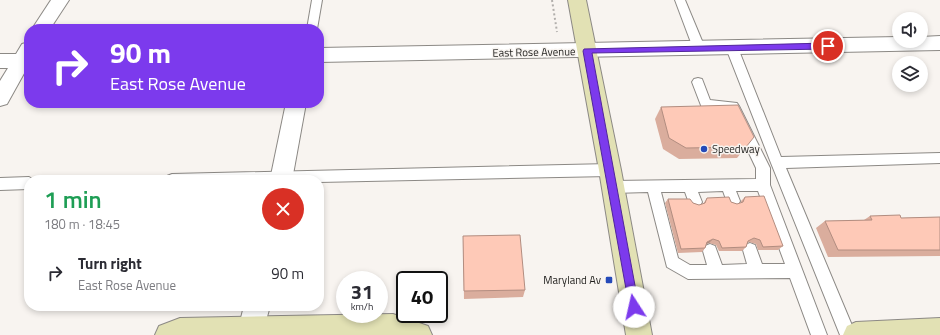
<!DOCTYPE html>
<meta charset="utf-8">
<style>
body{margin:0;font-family:"Titillium Web",sans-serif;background:#f7f7f7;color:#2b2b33;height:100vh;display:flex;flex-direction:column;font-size:15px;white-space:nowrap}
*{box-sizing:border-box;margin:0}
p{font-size:13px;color:#7c7c81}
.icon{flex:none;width:22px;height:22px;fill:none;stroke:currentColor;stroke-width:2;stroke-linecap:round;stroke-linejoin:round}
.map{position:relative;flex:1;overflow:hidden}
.panel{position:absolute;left:24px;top:175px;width:300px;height:136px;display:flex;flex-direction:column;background:#fff;border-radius:16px;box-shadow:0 2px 6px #0003}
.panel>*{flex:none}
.top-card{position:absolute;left:24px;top:24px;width:300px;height:84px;border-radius:16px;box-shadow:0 2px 6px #0003;background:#7c3aed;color:#fff;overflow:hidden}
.fabs{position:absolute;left:892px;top:12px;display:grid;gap:8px}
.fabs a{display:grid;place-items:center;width:36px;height:36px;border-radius:50%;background:#fff;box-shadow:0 2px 6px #0003;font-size:20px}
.speed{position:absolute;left:336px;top:271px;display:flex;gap:8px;font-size:20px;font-weight:700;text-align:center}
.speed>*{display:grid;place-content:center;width:52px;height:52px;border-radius:50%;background:#fff;box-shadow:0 2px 6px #0003;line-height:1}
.speed small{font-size:10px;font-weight:400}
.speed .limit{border:2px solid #111;border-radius:6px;background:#fff;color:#111}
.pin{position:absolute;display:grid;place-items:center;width:34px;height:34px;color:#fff;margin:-17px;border:2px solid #fff;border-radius:50%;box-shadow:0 1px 4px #0007}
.me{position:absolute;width:44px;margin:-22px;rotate:350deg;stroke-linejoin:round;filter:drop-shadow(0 0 3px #0008)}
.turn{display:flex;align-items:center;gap:14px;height:84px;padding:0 20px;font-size:18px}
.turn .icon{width:52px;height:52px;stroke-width:2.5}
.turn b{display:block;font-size:28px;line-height:34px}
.round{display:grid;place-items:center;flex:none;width:42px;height:42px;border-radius:21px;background:#f7f7f7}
.summary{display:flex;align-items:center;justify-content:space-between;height:68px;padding:0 20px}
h1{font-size:24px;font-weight:600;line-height:30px;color:#1e9e55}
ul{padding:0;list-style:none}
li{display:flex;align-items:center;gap:12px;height:60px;padding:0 20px}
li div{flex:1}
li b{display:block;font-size:15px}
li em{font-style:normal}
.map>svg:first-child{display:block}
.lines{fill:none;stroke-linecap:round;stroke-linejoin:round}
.lane-casing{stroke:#8c8985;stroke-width:2}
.street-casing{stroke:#8c8985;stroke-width:2}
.secondary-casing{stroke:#8c8985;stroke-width:2}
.path{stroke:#b1aeab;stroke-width:2;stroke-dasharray:2 2.5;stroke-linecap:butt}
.lane{fill:#fff;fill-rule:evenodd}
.street{fill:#fff;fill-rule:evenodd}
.secondary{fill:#e2e1b4;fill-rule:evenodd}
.wall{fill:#daad9d}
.shaded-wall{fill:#b28d80}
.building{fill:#fec9b7;stroke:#b28d80}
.route{fill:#7c3aed;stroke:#51269a}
.poi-dot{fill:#254ab9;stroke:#f8f4f0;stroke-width:1.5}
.labels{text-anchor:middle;stroke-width:3;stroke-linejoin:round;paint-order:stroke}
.street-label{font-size:11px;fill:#1f1e1c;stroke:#f8f4f0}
.poi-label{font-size:11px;fill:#1f1e1c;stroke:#f8f4f0;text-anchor:start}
</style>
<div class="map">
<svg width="940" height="335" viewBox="0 0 940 335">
<rect width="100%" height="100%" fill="#f8f4f0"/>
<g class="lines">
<g class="lane-casing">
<g id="lane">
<path d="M312,0H322L317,29H307Z"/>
<path d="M675,0H685L705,48L703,51H695L693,48Z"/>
<path d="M732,44L736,45L738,48L781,157L940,153V163L786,168L856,335H840L771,163L726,48L728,45Z"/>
<path d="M698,78L702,79L710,100L737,103L739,106L770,168V185L827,335H811L790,278L688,279L667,267L648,192L613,193L608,191L606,187L608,183L613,181L756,179V168L729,111L702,108L692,82L694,79ZM723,191L728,205L733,207L738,205L740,201L736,191H758L785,264H762L755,245L750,243L745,245L743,250L747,264L722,265L715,246L710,244L705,246L703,251L707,265H690L678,258L661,192H685L690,206L695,208L700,206L702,202L698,192Z"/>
<path d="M610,164L615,166L617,170L615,174L610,176L319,182V180H165L167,176L172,174Z"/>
<path d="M29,177L34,180H29V189L0,190V178Z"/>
</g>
</g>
<g class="street-casing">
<g id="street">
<path d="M51,0H69L50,29H32Z"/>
<path d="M940,36V50L319,62V48L899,37V41H921V37Z"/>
<path d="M29,42V68H27L7,104L0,106V81L8,68H0V54H16L22,44Z"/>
<path d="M286,103H306L292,180H270Z"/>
<path d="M244,306H270L262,335H240L238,330Z"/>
</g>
</g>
<g class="secondary-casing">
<g id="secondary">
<path d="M568,0H586L621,170L652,335H626L599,170Z"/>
<path d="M393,314L428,326L432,335H155L159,326L180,318Z"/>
<path d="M940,318V335H843L847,326L856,322Z"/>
</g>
</g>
<path class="path" d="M552,0L557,32"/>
<use href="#lane" class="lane"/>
<use href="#street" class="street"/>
<use href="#secondary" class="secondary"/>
</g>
<g class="wall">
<path d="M661,107L746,147L737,158L679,159L663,149L655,119Z"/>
<path d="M745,197L783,246L778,250H758L756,244L749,242L747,243L746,247L742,251H719L716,245L709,243L706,244L705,248L702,252L678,253L665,203L668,199L693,203L699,205L703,204L707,198L731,202L737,204L741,203V201Z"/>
<path d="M870,216L901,218L940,217V256L828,257L816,228L825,221L864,220Z"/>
<path d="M463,236L525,290L523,297L464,299Z"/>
</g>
<path class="shaded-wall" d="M713,239L709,243L704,245L707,242Z"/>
<g class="building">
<path d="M738,105L754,137L746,147L686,148L669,138L661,107Z"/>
<path d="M764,196L783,246L763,247L760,240L754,238L748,241L746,247L722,248L719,241L713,239L707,242L705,248L681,249L668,199H690L693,203L699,205L705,203L707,198L729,197L731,202L737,204L743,202L745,197Z"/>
<path d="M900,215L901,218L940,217V250H838L825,221L872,220L870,216Z"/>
<path d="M520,235L525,290L464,291L463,236Z"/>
</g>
<path class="route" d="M828,43L832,46L828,49L592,53L639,307L638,311L634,313L630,311L583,51L584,49Z"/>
<g class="poi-dot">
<circle cx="704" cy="149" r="4"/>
<rect x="605" y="276" width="8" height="8" rx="2"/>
</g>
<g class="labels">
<g class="street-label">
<text transform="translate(534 52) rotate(-1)" y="4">East Rose Avenue</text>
</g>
<g class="poi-label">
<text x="712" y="153">Speedway</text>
<text x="601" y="284" text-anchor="end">Maryland Av</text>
</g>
</g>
</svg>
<div class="fabs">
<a><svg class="icon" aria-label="sound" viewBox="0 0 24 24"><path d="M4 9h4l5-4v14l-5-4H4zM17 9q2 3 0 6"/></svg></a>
<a><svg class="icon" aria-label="layers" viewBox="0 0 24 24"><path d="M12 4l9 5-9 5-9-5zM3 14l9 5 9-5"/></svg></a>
</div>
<div class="speed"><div>31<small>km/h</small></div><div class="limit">40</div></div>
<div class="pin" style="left:828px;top:46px;background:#d93025"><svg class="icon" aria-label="arrive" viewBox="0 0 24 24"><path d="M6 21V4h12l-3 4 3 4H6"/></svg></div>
<svg class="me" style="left:634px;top:307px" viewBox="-20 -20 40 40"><circle r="19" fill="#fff"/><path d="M0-13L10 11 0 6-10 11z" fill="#7c3aed"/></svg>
<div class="top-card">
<div class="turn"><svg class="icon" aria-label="right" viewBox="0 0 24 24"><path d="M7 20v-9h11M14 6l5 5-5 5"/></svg><div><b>90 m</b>East Rose Avenue</div></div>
</div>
<section class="panel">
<div class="summary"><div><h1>1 min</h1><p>180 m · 18:45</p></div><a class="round" style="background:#d93025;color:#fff"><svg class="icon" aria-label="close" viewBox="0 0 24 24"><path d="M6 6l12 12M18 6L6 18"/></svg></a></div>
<ul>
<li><svg class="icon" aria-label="right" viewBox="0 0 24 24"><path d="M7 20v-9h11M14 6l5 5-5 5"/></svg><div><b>Turn right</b><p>East Rose Avenue</p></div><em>90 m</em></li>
</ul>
</section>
</div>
